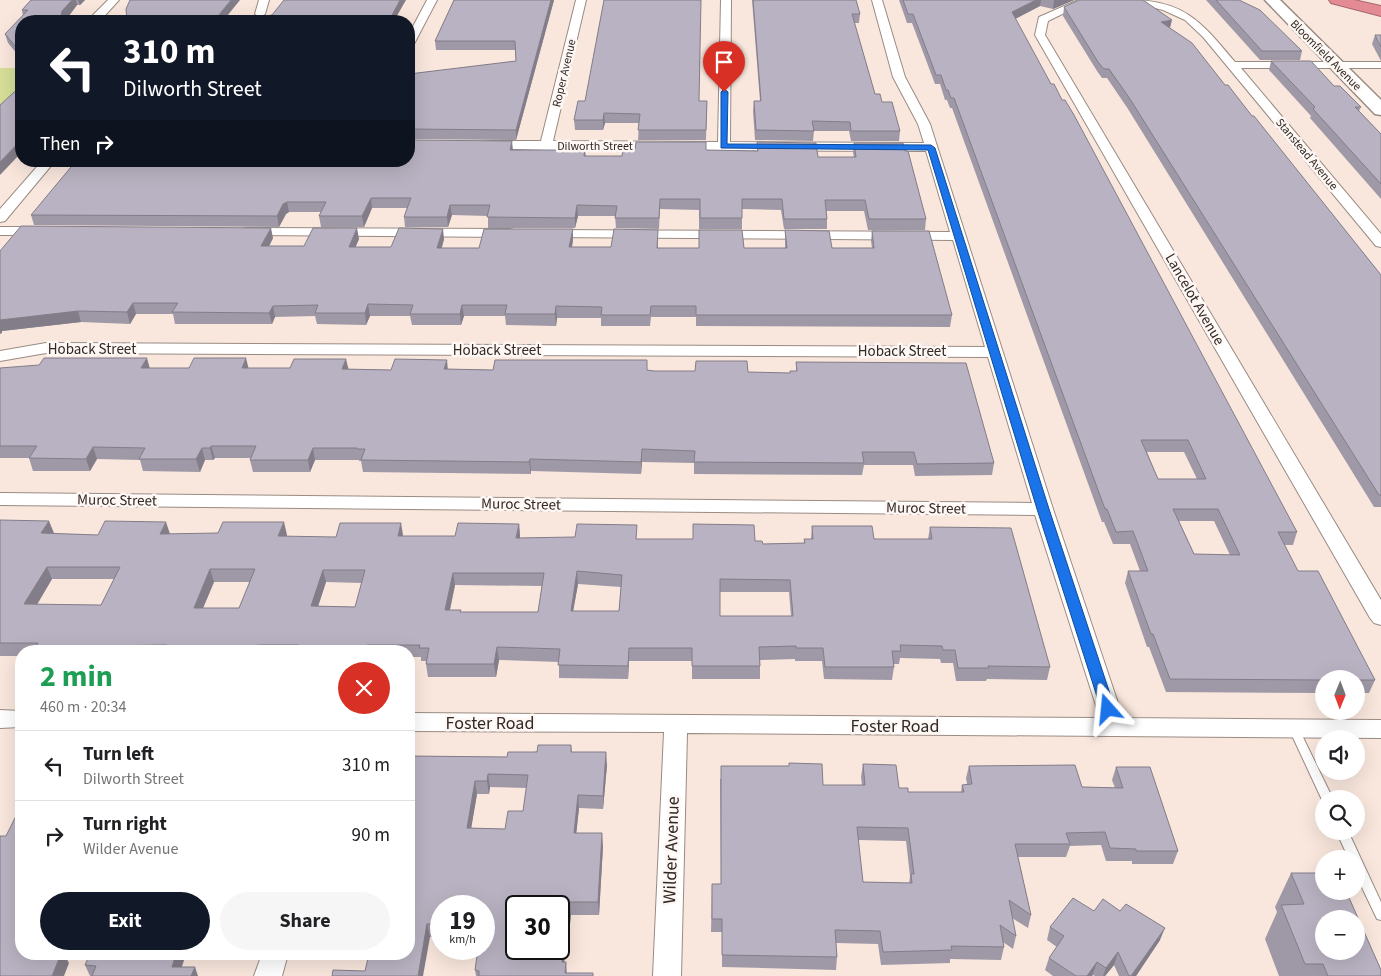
<!DOCTYPE html>
<meta charset="utf-8">
<style>
body{margin:0;font-family:"Source Sans 3",sans-serif;background:#f6f6f6;color:#202124;height:100vh;display:flex;flex-direction:column;font-size:19px;white-space:nowrap}
*{box-sizing:border-box;margin:0}
p{font-size:16px;color:#757577}
.icon{flex:none;width:28px;height:28px;fill:none;stroke:currentColor;stroke-width:2;stroke-linecap:round;stroke-linejoin:round}
.map{position:relative;flex:1;overflow:hidden}
.sheet{position:absolute;left:15px;top:645px;width:400px;height:315px;display:flex;flex-direction:column;background:#fff;border-radius:20px;box-shadow:0 5px 20px #0002}
.sheet>*{flex:none}
.banner{position:absolute;left:15px;top:15px;width:400px;height:152px;border-radius:20px;box-shadow:0 5px 20px #0002;background:#111827;color:#fff;overflow:hidden}
.needle{width:32px;rotate:181deg}
.tools{position:absolute;left:1315px;top:670px;display:grid;gap:10px}
.tools a{display:grid;place-items:center;width:50px;height:50px;border-radius:50%;background:#fff;box-shadow:0 5px 20px #0002;font-size:25px}
.speed{position:absolute;left:430px;top:895px;display:flex;gap:10px;font-size:25px;font-weight:700;text-align:center}
.speed>*{display:grid;place-content:center;width:65px;height:65px;border-radius:50%;background:#fff;box-shadow:0 5px 20px #0002;line-height:1}
.speed small{font-size:12px;font-weight:400}
.speed .limit{border:2px solid #111;border-radius:8px;background:#fff;color:#111}
.pin{position:absolute;display:grid;place-items:center;width:42px;height:42px;color:#fff;margin:-51px -21px;border-radius:50% 50% 50% 0;rotate:-45deg;box-shadow:0 0 5px #0007}
.pin .icon{rotate:45deg}
.me{position:absolute;width:55px;margin:-28px;rotate:342deg;stroke-linejoin:round;filter:drop-shadow(0 0 4px #0008)}
.turn{display:flex;align-items:center;gap:18px;height:105px;padding:0 25px;font-size:22px}
.turn .icon{width:65px;height:65px;stroke-width:2.5}
.turn b{display:block;font-size:35px;line-height:42px}
.then{display:flex;align-items:center;height:48px;padding:0 25px;background:#0003;gap:10px;font-size:19px}
.round{display:grid;place-items:center;flex:none;width:52px;height:52px;border-radius:26px;background:#f6f6f6}
.overview{display:flex;align-items:center;justify-content:space-between;height:85px;padding:0 25px}
h1{font-size:30px;font-weight:700;line-height:38px;color:#1e9e55}
.primary-button{display:flex;gap:10px;margin-top:auto;padding:10px 25px}
.primary-button a{flex:1;height:58px;border-radius:30px;background:#111827;color:#fff;font-size:20px;font-weight:700;line-height:58px;text-align:center}
.primary-button a+a{background:#f6f6f6;color:#202124}
ul{padding:0;list-style:none}
li{display:flex;align-items:center;gap:15px;height:70px;padding:0 25px;border-top:1px solid #e0e0e0}
li div{flex:1}
li b{display:block;font-size:19px}
li em{font-style:normal}
.map>svg:first-child{display:block}
.green{fill:#d6de98}
.lines{fill:none;stroke-linecap:round;stroke-linejoin:round}
.lane-casing{stroke:#9a8b82;stroke-width:2}
.street-casing{stroke:#9a8b82;stroke-width:2}
.secondary-casing{stroke:#9a8b82;stroke-width:3}
.highway-casing{stroke:#a5686e;stroke-width:2}
.lane{fill:#fff;fill-rule:evenodd}
.street{fill:#fff;fill-rule:evenodd}
.secondary{fill:#fff;fill-rule:evenodd}
.highway{fill:#e48a95;fill-rule:evenodd}
.wall{fill:#9f99a7;fill-rule:evenodd}
.shaded-wall{fill:#827d88}
.building{fill:#b9b2c2;stroke:#827d88;fill-rule:evenodd}
.route{fill:#1a73e8;stroke:#114b97}
.labels{text-anchor:middle;stroke-width:5;stroke-linejoin:round;paint-order:stroke}
.far-street-label{font-size:12px;fill:#302a26;stroke:#fef7f3}
.street-label{font-size:15px;fill:#302a26;stroke:#fef7f3}
.near-street-label{font-size:18px;fill:#302a26;stroke:#fef7f3}
</style>
<div class="map">
<svg width="1381" height="976" viewBox="0 0 1381 976">
<rect width="100%" height="100%" fill="#f9e7dd"/>
<path class="green" d="M0,68H21V96L0,117Z"/>
<g class="lines">
<g class="lane-casing">
<g id="lane">
<path d="M1294,725L1298,726L1299,729L1333,799H1324L1323,802L1289,729L1290,726Z"/>
<path d="M1336,831H1348L1381,902V920L1377,919L1356,875V859H1349Z"/>
</g>
</g>
<g class="street-casing">
<g id="street">
<path d="M108,0H119L100,21H90L93,15Z"/>
<path d="M259,0H269L265,14L260,17L255,14Z"/>
<path d="M427,0H437L414,44L409,47V34Z"/>
<path d="M576,0H586L553,141L718,142L721,0H731L730,142L924,143L918,124L893,77L872,0H882L905,77L930,124L1053,509L1123,718L1381,720V738L687,733L681,976H653L664,732L409,731V713L1100,718L1035,515L0,505V493L1032,503L988,357L46,353L0,361V351L46,343L985,347L953,240L544,237L542,234L544,231L549,230L950,232L926,151L546,150L483,148L481,145L483,142L487,141H541Z"/>
<path d="M1078,0H1091L1048,21L1045,35L1381,600V625L1374,623L1370,618L1035,35L1039,17Z"/>
<path d="M1130,0C1185,0 1202,23 1235,62H1381V68H1241L1381,234V247L1376,246L1203,37L1185,20L1163,10L1131,2Z"/>
<path d="M42,161H55L5,221L0,222V209Z"/>
<path d="M0,227H41L46,228L48,231L46,234L41,235H0Z"/>
<path d="M246,228L509,229L514,230L516,233L514,236L509,237L241,235L239,232L241,229Z"/>
<path d="M0,710L21,711V727L0,728Z"/>
<path d="M262,954H288L282,976H254Z"/>
</g>
</g>
<g class="secondary-casing">
<path id="secondary" d="M1265,0H1280L1381,100V115L1375,114Z"/>
</g>
<g class="highway-casing">
<path id="highway" d="M1329,0H1354L1381,6V16L1331,3Z"/>
</g>
<use href="#lane" class="lane"/>
<use href="#street" class="street"/>
<use href="#secondary" class="secondary"/>
<use href="#highway" class="highway"/>
</g>
<g class="wall">
<path d="M31,0H85L80,5H77L65,21H21L18,55L8,43L5,34L23,16L22,10Z"/>
<path d="M454,0H554L516,140L409,139V74L516,61L515,50H436L435,41Z"/>
<path d="M752,0H856L860,14L859,23H854L875,94L882,102L900,131L899,141H851L849,131H814L813,141L755,140L753,111L754,101H760Z"/>
<path d="M899,0H1074L1053,9L1040,6L1015,19L1297,532L1293,545H1284L1298,571L1375,680L1369,693H1356V679H1324V693L1166,692L1149,647H1147L1125,583L1128,571H1140L1130,544H1113L1104,522H1102L952,108H950L947,100H945L940,84H935L912,23H907ZM1147,452H1184L1197,479H1158ZM1179,521H1214L1230,555L1194,554Z"/>
<path d="M1206,0H1239L1302,51L1300,60H1260Z"/>
<path d="M1064,7L1170,29L1225,85L1252,116L1381,275V507H1374L1128,109L1107,78H1102L1097,71L1063,16Z"/>
<path d="M1375,35H1381V61L1372,44Z"/>
<path d="M1271,61L1334,86L1361,107L1359,111L1381,134V199L1310,118L1311,116L1269,70Z"/>
<path d="M578,101H707L706,140H638L639,123H605L603,130H575L574,120Z"/>
<path d="M757,142L818,157H854L853,153L854,143L926,219L925,230H868L864,211H826L827,219V229H784L781,210L742,209V229H699V210L660,209L659,229L616,228L615,216H578L575,228H488V216L452,215L448,227H405L404,217L407,208H372L364,227H321L319,216L321,212H289L286,214L279,227L34,225L31,215L513,150H585L586,156H622L706,150L757,151Z"/>
<path d="M785,230L832,248H872L871,241L872,231L952,315L950,327L696,326V317H651L650,326H601V318H557L556,326L506,325L505,316H464L461,325H412L410,316H370L366,325L317,324L315,316L275,317L272,324H175L173,314H136L130,324L81,322L2,331V333L0,251L273,238L269,246H304L359,239L355,247H391L444,239L442,248H479L573,240L572,247H611L658,240V248H785Z"/>
<path d="M796,362L994,463L992,475L915,476L913,465H864L862,475L694,474V463L642,462L641,474L531,471V474L363,472L361,461H359V460H315L310,472H253L250,460L251,458H215L213,460H205L200,472L143,471L140,460L97,459L90,471H33L29,458H0V368H249L391,370L448,369L493,370H647L654,371L790,373L796,371Z"/>
<path d="M0,520L54,534L98,535L170,534L287,535L286,537H336L403,536H455L519,524L520,538L755,541L763,544L804,543V539H811L812,526L874,539H928L930,527L1050,667L1047,680L987,679L986,681H956L953,663H941L940,659L900,658L899,664H893L894,667L892,680L824,679L822,661H795V659L760,660V679H692V661H629L628,679L559,678V662L499,660L496,677H428L426,664V661H421V657H409V651H21V656H0ZM52,579H114L101,605H37ZM214,582H250L239,608H203ZM326,582L362,583L355,607L318,606ZM578,584L621,587L619,611H573ZM455,585L542,586L538,612H461V610H450ZM720,592H789L791,616H720Z"/>
<path d="M571,745L572,752L607,765L603,809L579,808L576,833L603,846L599,915H571L569,933H567L564,962H566L567,973L593,976H476L475,970L484,949V906H441V937H430L409,954V756L507,757ZM490,787L527,788L523,811L505,829L471,828L477,794H489Z"/>
<path d="M863,764L899,788L908,792H961L962,785L967,784L966,778L969,766L1082,787L1115,788L1112,780L1116,767L1178,851L1173,864H1132V861H1106L1101,845L1070,846L1066,857H1018L1031,915L1028,928L1012,918L1016,936L1013,949L1003,942L1004,947L1001,960L950,959V963L881,965L878,944L836,943L837,957L836,970L722,967V932H711L712,884H721L720,779L823,785H862L861,777ZM858,840L906,841L910,876L909,883L863,882Z"/>
<path d="M1291,873L1381,976H1279L1265,939L1277,912L1275,907Z"/>
<path d="M1094,911L1160,940L1136,976H1119L1114,965L1105,976H1095L1093,975L1092,976H1053L1045,970L1049,958L1057,947L1047,940L1050,927Z"/>
<path d="M90,954H186L182,967L198,976H90L85,965Z"/>
</g>
<g class="shaded-wall">
<path d="M72,0H76L77,5L65,21H60L62,11Z"/>
<path d="M78,0H85L80,5Z"/>
<path d="M231,0H240L223,21H214Z"/>
<path d="M400,0H406L394,21H389Z"/>
<path d="M551,0H554L516,140V130Z"/>
<path d="M1036,0H1041L1040,6L1011,21L1012,12Z"/>
<path d="M1054,0H1074L1053,9Z"/>
<path d="M1172,20L1170,28L1161,22Z"/>
<path d="M21,45V54L18,55L15,46Z"/>
<path d="M604,113L605,123L603,130V120Z"/>
<path d="M21,140V153L0,175V162Z"/>
<path d="M512,141L513,151L510,150Z"/>
<path d="M371,198L372,208L364,227L362,216Z"/>
<path d="M287,202L289,212L286,214L279,227L277,216L283,204Z"/>
<path d="M450,205L452,215L448,227L447,217Z"/>
<path d="M577,205L578,216L575,228V218Z"/>
<path d="M271,228L273,238L264,257L261,246Z"/>
<path d="M357,228L359,239L351,258L349,247Z"/>
<path d="M443,229L444,239L438,258L437,248Z"/>
<path d="M573,229V240L570,258L569,247Z"/>
<path d="M133,303L136,314L130,324L127,312Z"/>
<path d="M368,304L370,316L366,325L365,313Z"/>
<path d="M462,305L464,316L461,325L460,314Z"/>
<path d="M273,306L275,317L272,324L269,313Z"/>
<path d="M556,306L557,318L556,326L555,314Z"/>
<path d="M78,311L81,322L2,331V333L0,334V320Z"/>
<path d="M147,358L150,369L141,368Z"/>
<path d="M246,358L249,370L242,368Z"/>
<path d="M346,359L349,371L342,369Z"/>
<path d="M447,360L448,371L444,369Z"/>
<path d="M211,446L215,458L213,460L210,448Z"/>
<path d="M93,447L97,459L90,471L86,459Z"/>
<path d="M202,448L205,460L200,472L196,459Z"/>
<path d="M313,448L315,460L310,472L308,460Z"/>
<path d="M642,449V462L641,474V462Z"/>
<path d="M530,459L531,471V474L529,462Z"/>
<path d="M49,521L54,533L46,546L41,533Z"/>
<path d="M166,522L170,534H160Z"/>
<path d="M284,522L287,535L281,549L278,536Z"/>
<path d="M401,523L403,535L400,548L398,536Z"/>
<path d="M519,524L520,536L518,551L516,538Z"/>
<path d="M47,567L52,579L29,617L24,604Z"/>
<path d="M210,569L214,582L198,620L194,608Z"/>
<path d="M323,570L326,582L314,619L311,606Z"/>
<path d="M577,571L578,584L571,623V611Z"/>
<path d="M453,573L455,585L447,623L445,610Z"/>
<path d="M367,645L369,651H365Z"/>
<path d="M104,646L106,651H102Z"/>
<path d="M497,647L499,660L496,677L494,664Z"/>
<path d="M629,648V661L628,679V666Z"/>
<path d="M606,752L607,765L603,809V796Z"/>
<path d="M488,774L490,787L489,794L487,781Z"/>
<path d="M475,781L477,794L469,841L467,828Z"/>
<path d="M578,795L579,808L575,846L574,833Z"/>
<path d="M602,833L603,846L599,915L598,902Z"/>
<path d="M570,902L571,915L569,933L568,920Z"/>
<path d="M566,920L567,933L563,975L562,962Z"/>
<path d="M427,924L430,937L423,976H418Z"/>
<path d="M1165,928L1160,940L1136,976H1131Z"/>
<path d="M1118,952L1114,965L1105,976H1103L1106,968Z"/>
<path d="M61,954H64L69,963L64,976H52Z"/>
<path d="M176,954H186L178,976L172,967Z"/>
<path d="M1097,962L1092,976H1087Z"/>
<path d="M195,967L198,976H191Z"/>
</g>
<g class="building">
<path d="M31,0H72L62,11L60,21H21V45L15,46L5,34L28,10H22Z"/>
<path d="M130,0H231L214,21H127L126,9Z"/>
<path d="M284,0H400L389,21H229L272,15Z"/>
<path d="M454,0H551L516,130L409,129V74L516,61L515,41H435Z"/>
<path d="M604,0H701L699,101H707L706,130H638L640,114L604,113L603,120H574L578,101H585Z"/>
<path d="M753,0H856L860,14H852L875,94H880L882,102H892L900,131H851L850,122L812,121L814,131L756,130L754,101H761Z"/>
<path d="M903,0H1036L1012,12L1051,84H1054L1062,100H1065L1074,115L1297,532H1278L1298,571H1318L1375,680H1356V679H1324V680L1170,679L1153,634H1151L1128,571H1148L1133,531L1116,532L1107,509H1105L954,98H951L948,90H946L941,75H936L913,14H908ZM1141,440H1188L1206,479H1158ZM1173,509H1218L1240,555L1194,554Z"/>
<path d="M1079,0H1143L1172,20L1161,22L1192,43L1225,85H1228L1252,116H1254L1381,275V495H1379L1130,99L1109,69H1104L1098,62L1064,7Z"/>
<path d="M1216,0H1239L1260,10L1302,51H1262Z"/>
<path d="M1375,35H1381V47Z"/>
<path d="M1271,61H1311L1334,86H1340L1361,107H1355L1381,134V184L1313,109L1315,107Z"/>
<path d="M21,86V140L0,162V105Z"/>
<path d="M409,140L512,141L510,150H585L584,156H622L623,150H635L636,142H706V150L758,151L757,142L816,143L818,157H856L854,143H903L905,151H908L926,219H869L865,200H825L827,219H784L782,199H742V218H700V199H660L659,218H615L617,206L577,205L575,218L487,217L490,205H450L447,217H404L411,198H371L362,216H319L326,202H287L283,204L277,216L31,215L76,161H409Z"/>
<path d="M21,226L271,228L261,246H304L313,228H357L349,247H391L399,228L443,229L437,248H479L484,229H573L569,247H611L614,229L658,230L657,248H699V230H742L744,248H787L785,230L829,231L832,248H874L872,231H929L952,315H696V306H651L650,315H601L602,307L556,306L555,314H505L507,305H462L460,314H410L413,305L368,304L365,313H315L318,305L273,306L269,313L172,312L178,303H133L127,312L78,311L0,320V251Z"/>
<path d="M44,358H147L141,368H189L194,358H246L242,368H290L294,359H346L342,369L391,370L395,359L447,360L444,369L493,370L495,360H647V370L654,371H695L696,361H747L748,372L790,373V371H797L796,362L966,363L994,463L917,464L914,452H862L864,463L694,462L695,451L642,449L641,462L530,459L529,462L361,460L365,449H357V448H313L308,460H250L256,446H211L210,448H202L196,459H139L145,448L93,447L86,459L29,458L37,446H0V368L39,365Z"/>
<path d="M0,520L49,521L41,533L98,535L105,521L166,522L160,534L218,533L223,522H284L278,536L336,537L340,523H401L398,536H455L458,523L519,524L516,538L575,537L577,524L637,525L636,539H693V524L754,525L755,541H762L763,544L805,543L804,539H813L812,526H872L874,539H932L930,527L1011,528L1050,667L988,666L989,668H958L955,650H943L942,646L900,645L901,651H892L894,667H825L823,648H796V646L759,647L760,666H692V648H629L628,666L558,665L560,649L497,647L494,664H426L429,648H419L420,645H367L365,651H297L299,645H261L235,647L233,651H164L167,645L104,646L102,651H33L38,643H0ZM47,567H120L101,605L24,604ZM210,569H255L239,608H194ZM323,570H365L355,607L311,606ZM577,571L622,575L619,611H571ZM453,573H544L538,612H460L461,610H445ZM720,579L790,580L793,616H720Z"/>
<path d="M538,745H571V752H606L603,796L578,795L574,833H602L598,902H570L568,920H566L562,962H566L565,973H593V976H479V971L475,970L478,949H484V913L485,907L444,906H441V919L440,924H427L418,976H332L333,970L365,971L369,954H409V756L507,757L508,752H537ZM488,774L528,775L523,811H508L505,829L467,828L475,781H487ZM516,906H559V949H516Z"/>
<path d="M789,763L822,764L823,785H865L863,764L896,765L899,788H908V792H964L962,785L972,784L969,766L1075,765L1082,787L1123,788L1116,767H1150L1178,851H1136V849L1110,848L1105,832L1066,833L1070,844H1015L1031,915L1009,900L1016,936L1000,925L1004,947L951,946L952,950L883,952L880,931L835,930L837,957L722,955V919H712V884H721V766H789ZM857,827L908,828L914,874H911L912,883L863,882Z"/>
<path d="M21,806V954H61L52,976H0V836H6Z"/>
<path d="M1291,873H1324V891H1346L1381,970V976H1328L1323,964H1305L1281,905L1304,904ZM1324,919H1356V951H1324Z"/>
<path d="M1073,898L1094,911L1103,899L1120,911L1126,904L1165,928L1131,976H1129L1118,952L1106,968L1097,962L1087,976H1076L1049,958L1064,936L1050,927Z"/>
<path d="M90,954H176L172,967H195L191,976H92L96,966L85,965Z"/>
</g>
<path class="route" d="M724,89L728,92L727,144L931,145L935,148L1049,509L1115,709L1113,713H1103L1101,709L1037,509L928,150L721,148V92Z"/>
<g class="labels">
<g class="far-street-label">
<text transform="translate(1326 55) rotate(45)" y="4">Bloomfield Avenue</text>
<text transform="translate(564 73) rotate(-77)" y="4">Roper Avenue</text>
<text x="595" y="150">Dilworth Street</text>
<text transform="translate(1307 154) rotate(50)" y="4">Stanstead Avenue</text>
</g>
<g class="street-label">
<text transform="translate(1195 299) rotate(60)" y="5">Lancelot Avenue</text>
<text x="92" y="354">Hoback Street</text>
<text x="497" y="355">Hoback Street</text>
<text x="902" y="356">Hoback Street</text>
<text transform="translate(117 500) rotate(1)" y="5">Muroc Street</text>
<text transform="translate(521 504) rotate(1)" y="5">Muroc Street</text>
<text transform="translate(926 508) rotate(1)" y="5">Muroc Street</text>
</g>
<g class="near-street-label">
<text x="490" y="729">Foster Road</text>
<text x="895" y="732">Foster Road</text>
<text transform="translate(671 850) rotate(-88)" y="6">Wilder Avenue</text>
</g>
</g>
</svg>
<div class="tools">
<a><svg class="needle" viewBox="-14 -14 28 28"><path d="M0-13l5 13h-10z" fill="#e53935"/><path d="M0 13l5-13h-10z" fill="#757577"/></svg></a>
<a><svg class="icon" aria-label="sound" viewBox="0 0 24 24"><path d="M4 9h4l5-4v14l-5-4H4zM17 9q2 3 0 6"/></svg></a>
<a><svg class="icon" aria-label="search" viewBox="0 0 24 24"><circle cx="10" cy="10" r="6"/><path d="M15 15l6 6"/></svg></a>
<a>+</a>
<a>−</a>
</div>
<div class="speed"><div>19<small>km/h</small></div><div class="limit">30</div></div>
<div class="pin" style="left:724px;top:92px;background:#d93025"><svg class="icon" aria-label="arrive" viewBox="0 0 24 24"><path d="M6 21V4h12l-3 4 3 4H6"/></svg></div>
<svg class="me" style="left:1108px;top:709px" viewBox="-20 -20 40 40"><path d="M0-17L14 15 0 8-14 15z" fill="#1a73e8" stroke="#fff" stroke-width="4"/></svg>
<div class="banner">
<div class="turn"><svg class="icon" aria-label="left" viewBox="0 0 24 24"><path d="M17 20v-9H6M10 6l-5 5 5 5"/></svg><div><b>310 m</b>Dilworth Street</div></div>
<div class="then">Then<svg class="icon" aria-label="right" viewBox="0 0 24 24"><path d="M7 20v-9h11M14 6l5 5-5 5"/></svg></div>
</div>
<section class="sheet">
<div class="overview"><div><h1>2 min</h1><p>460 m · 20:34</p></div><a class="round" style="background:#d93025;color:#fff"><svg class="icon" aria-label="close" viewBox="0 0 24 24"><path d="M6 6l12 12M18 6L6 18"/></svg></a></div>
<ul>
<li><svg class="icon" aria-label="left" viewBox="0 0 24 24"><path d="M17 20v-9H6M10 6l-5 5 5 5"/></svg><div><b>Turn left</b><p>Dilworth Street</p></div><em>310 m</em></li>
<li><svg class="icon" aria-label="right" viewBox="0 0 24 24"><path d="M7 20v-9h11M14 6l5 5-5 5"/></svg><div><b>Turn right</b><p>Wilder Avenue</p></div><em>90 m</em></li>
</ul>
<div class="primary-button"><a>Exit</a><a>Share</a></div>
</section>
</div>
